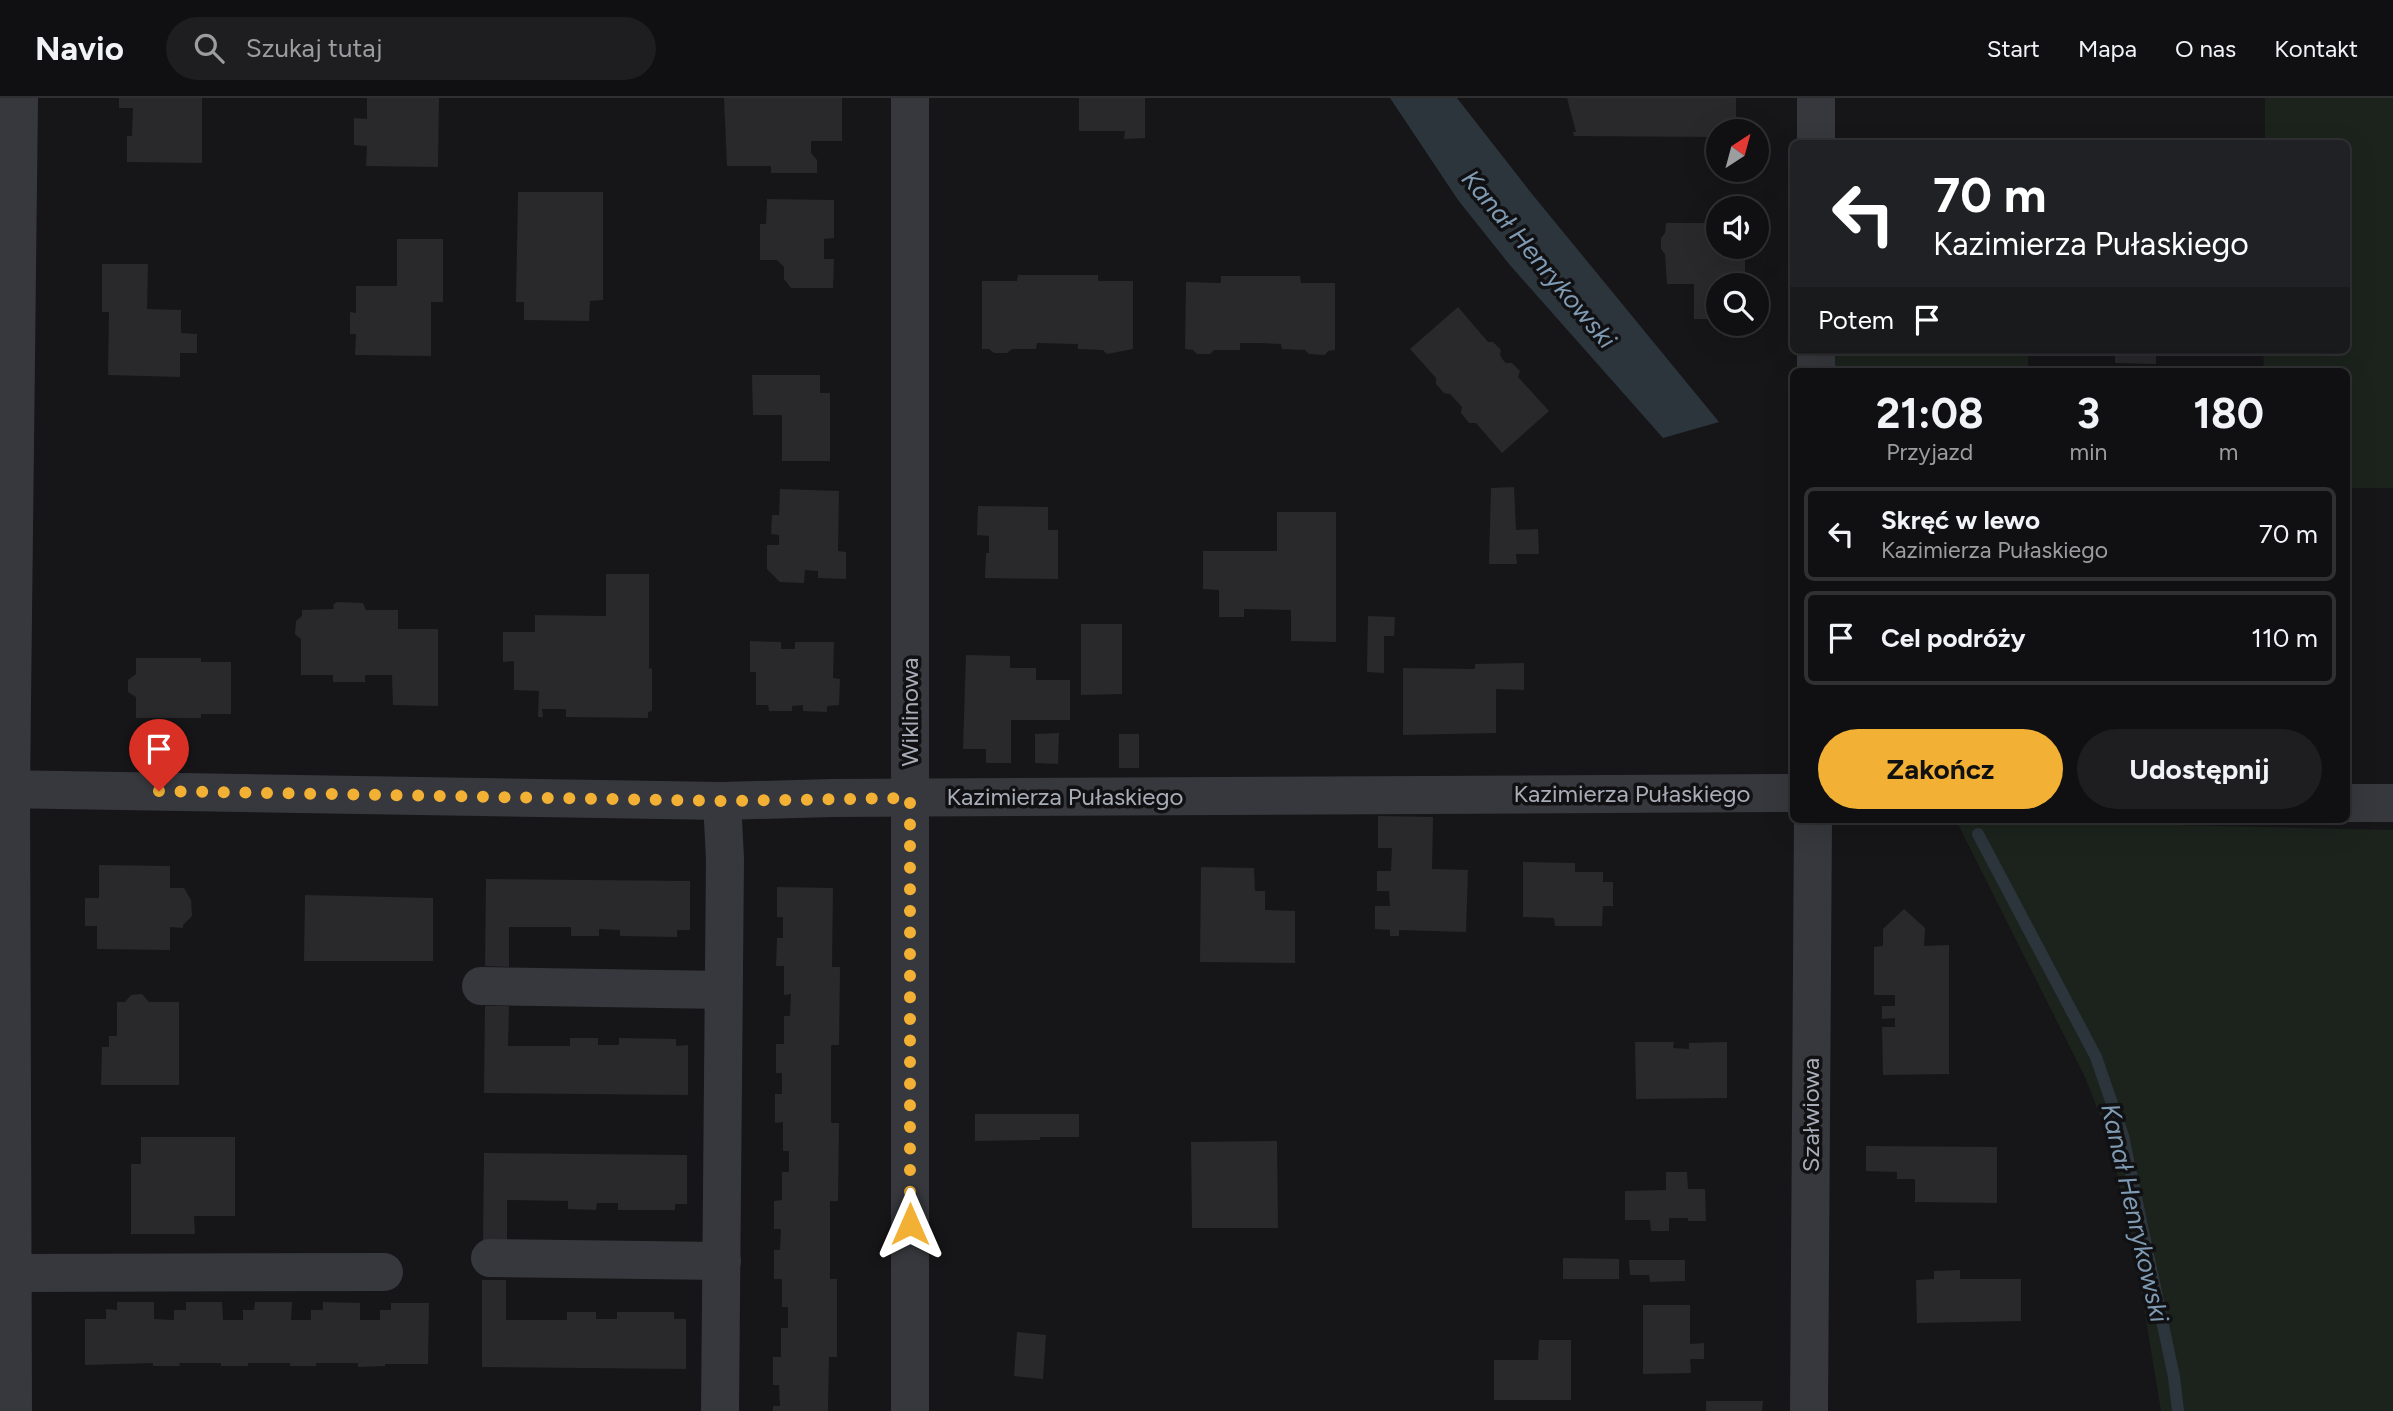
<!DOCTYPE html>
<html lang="pl">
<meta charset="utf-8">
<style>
body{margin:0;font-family:Figtree,sans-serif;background:#1e1e20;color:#f1f3f6;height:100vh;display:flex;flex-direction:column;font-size:26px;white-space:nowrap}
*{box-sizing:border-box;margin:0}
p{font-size:23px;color:#9c9d9f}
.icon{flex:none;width:38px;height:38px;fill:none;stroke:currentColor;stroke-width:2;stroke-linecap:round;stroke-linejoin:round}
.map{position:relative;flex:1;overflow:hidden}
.details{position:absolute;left:1790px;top:270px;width:560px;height:455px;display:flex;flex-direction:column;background:#101012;border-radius:10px;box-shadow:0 7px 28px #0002,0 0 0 2px #303032}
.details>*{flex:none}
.banner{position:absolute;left:1790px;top:42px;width:560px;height:214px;border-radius:10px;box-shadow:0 7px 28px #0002,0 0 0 2px #303032;background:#202124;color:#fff;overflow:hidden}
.needle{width:46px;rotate:36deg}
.fabs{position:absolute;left:1706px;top:21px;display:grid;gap:14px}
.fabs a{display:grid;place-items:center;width:63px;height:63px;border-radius:50%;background:#101012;box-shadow:0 7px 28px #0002,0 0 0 2px #303032;font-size:35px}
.pin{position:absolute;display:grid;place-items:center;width:60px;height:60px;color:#fff;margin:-72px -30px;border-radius:50% 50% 50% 0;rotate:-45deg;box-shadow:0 0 7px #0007}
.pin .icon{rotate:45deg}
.me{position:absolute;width:77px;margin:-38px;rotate:0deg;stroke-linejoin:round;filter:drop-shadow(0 0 5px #0008)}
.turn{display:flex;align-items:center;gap:24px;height:147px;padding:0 28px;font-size:32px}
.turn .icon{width:91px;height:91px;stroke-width:2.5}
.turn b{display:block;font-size:49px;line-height:60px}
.then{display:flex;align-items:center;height:66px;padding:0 28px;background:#0003;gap:14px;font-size:26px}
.eta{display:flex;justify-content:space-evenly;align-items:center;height:119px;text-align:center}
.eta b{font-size:42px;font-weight:700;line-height:49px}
.primary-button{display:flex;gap:14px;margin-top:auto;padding:14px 28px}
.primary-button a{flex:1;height:80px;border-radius:42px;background:#f2b134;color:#111;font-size:28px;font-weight:700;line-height:80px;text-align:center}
.primary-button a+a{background:#1e1e20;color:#f1f3f6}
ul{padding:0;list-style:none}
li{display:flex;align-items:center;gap:21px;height:94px;margin:0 14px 10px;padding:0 14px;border:4px solid #303032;border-radius:10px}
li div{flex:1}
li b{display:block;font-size:26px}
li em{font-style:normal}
header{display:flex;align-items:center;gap:42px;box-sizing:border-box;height:98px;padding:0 35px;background:#101012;border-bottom:2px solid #303032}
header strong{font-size:33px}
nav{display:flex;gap:38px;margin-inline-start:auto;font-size:24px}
.search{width:490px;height:63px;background:#1e1e20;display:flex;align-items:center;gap:18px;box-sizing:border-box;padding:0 24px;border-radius:38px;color:#9c9d9f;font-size:26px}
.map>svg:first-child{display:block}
.green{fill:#1c231d}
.water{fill:#2c353c}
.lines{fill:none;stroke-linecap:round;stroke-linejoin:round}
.stream{stroke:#2c353c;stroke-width:12}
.building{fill:#29292c}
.minor{stroke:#37383d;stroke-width:38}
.route{stroke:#f2b134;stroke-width:12;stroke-dasharray:0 21.6}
.labels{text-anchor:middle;stroke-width:7;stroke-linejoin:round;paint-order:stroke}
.street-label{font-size:24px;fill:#a8adb8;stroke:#111113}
.water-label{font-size:26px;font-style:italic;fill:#7f9bb3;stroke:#111113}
</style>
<header>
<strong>Navio</strong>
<div class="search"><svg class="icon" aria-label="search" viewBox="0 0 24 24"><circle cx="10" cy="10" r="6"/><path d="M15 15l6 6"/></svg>Szukaj tutaj</div>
<nav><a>Start</a><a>Mapa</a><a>O nas</a><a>Kontakt</a></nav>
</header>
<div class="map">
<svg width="2393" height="1313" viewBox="0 0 2393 1313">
<rect width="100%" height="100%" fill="#161618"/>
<g class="green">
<path d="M2265,0H2393V390H2347V273H2263L2264,252H2347V46L2265,45Z"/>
<rect x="1833" y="252" width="195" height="21"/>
<path d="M1956,722L2393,732V1313H2161C2146,1223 2133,1132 2109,1044C2103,1022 2093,1000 2085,979Z"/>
</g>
<path class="water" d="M1390,0H1457L1532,96L1719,324L1663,340L1509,166L1458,102Z"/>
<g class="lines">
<path class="stream" d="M1978,736L2096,959L2123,1038L2174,1279L2178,1313"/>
</g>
<g class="building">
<path d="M119,0H202V65L127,64V38H132L133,10H119Z"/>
<path d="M367,0H439L438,69L366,68L367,48L354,47V20L367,21Z"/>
<path d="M724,0H842V43H811V55L817,62V75H771V68H727Z"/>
<path d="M1079,0H1145V40L1124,41L1125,33H1079Z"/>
<path d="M1567,0H1736V33H1718V39L1574,38L1573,34H1576Z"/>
<path d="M518,94H603V202L590,203L589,223L524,222V204H516Z"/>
<path d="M767,101L834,102V140L824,141V161H834L833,190H791L784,181V169L777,162H760V126H766Z"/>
<path d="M1666,125H1718V149H1745V187H1718V221H1694V186H1667L1665,156L1661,151V140L1665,135Z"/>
<path d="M397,141H443V204H431V258L355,257L356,236H350V214L356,215V188H397Z"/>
<path d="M102,166H148L147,211L181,212V235L197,236V255H180V279L108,277L109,214H102Z"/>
<path d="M1018,177H1098V183H1133V251L1107,256L1103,252L1078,251V246L1037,245L1036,251H1012L1007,255H994L989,251H982V183H1017Z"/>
<path d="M1221,178H1300L1301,185H1335V252L1328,253L1325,257L1309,256L1305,252L1282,251L1281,246L1260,245H1240V252H1214L1210,256H1197L1193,252L1185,251L1186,184L1221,185Z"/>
<path d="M1458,209L1488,244H1493L1501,252L1500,257L1503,262L1506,265H1512L1520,273L1518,279L1549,313L1502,355L1476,325H1469L1461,315L1462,309L1450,296L1444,295L1436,286V280L1410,251Z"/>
<path d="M2115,252H2202V256H2156V266L2115,265Z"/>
<path d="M752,277H820V295H830V363H782V317H753Z"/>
<path d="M1514,389L1516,432L1538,431L1539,456H1516L1517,466H1489L1491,390Z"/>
<path d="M780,391L839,393L838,453L846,454V481L818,480V473L805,472L804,485L780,484L767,471V447H779V437L771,436L772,417H779Z"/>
<path d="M978,408L1048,409V432H1058V481L985,480L986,455H989V438L977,437Z"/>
<path d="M1277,414H1336V544L1291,543V512L1244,511V519H1219V492L1203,491V453H1277Z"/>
<path d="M606,476H649V571L652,570V613L648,614V620L566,619V611H542L543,619H538L539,593L514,592V563L503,564V534H535V517L606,518Z"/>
<path d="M337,504L363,505L366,512H398V531H438V608L393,607L392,577H365V584H333V577H301V541L295,536L296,523L302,518V512L334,511L333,507Z"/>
<path d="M1368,518L1395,519L1394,538H1384V575L1367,574Z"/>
<path d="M1081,526H1122V596L1081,597Z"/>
<path d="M750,543L781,544V551H795V544H834L833,580L840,581L839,607L827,608V614L803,613V607L792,608V613H769L768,607H756V574H750Z"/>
<path d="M966,557L1010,558V570H1036V582H1070V622H1011V665H986V651H963Z"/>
<path d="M136,560H201V564H231V616H201V620H136V599L128,594V582L136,576Z"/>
<path d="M1524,565V592L1496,591V635L1403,637V570L1475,571V566Z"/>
<path d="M1059,635L1058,666L1035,665V636Z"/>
<rect x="1119" y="636" width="20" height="34"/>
<path d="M1378,718L1433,719L1432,771L1468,772L1466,834L1399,832V838H1390V832L1375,831V808H1390L1389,793H1377V773H1391L1392,750H1378Z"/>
<path d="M1523,764L1575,765V774H1603V784H1613V808H1603L1602,828H1555L1554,820L1523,819Z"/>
<path d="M99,767L170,768V790H184L191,802L192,818L183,827V830L170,829V852L97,851V828H85V800H99Z"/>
<path d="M1201,769L1254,770L1255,793H1265V812L1295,813V865L1200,864Z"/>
<path d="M486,781L690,783V832H677V839L620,838V832L599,831V838H571V829H509V869L485,868Z"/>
<path d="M777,789L833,790L832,869H840L839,947H831V1025H839L838,1103H830V1181H837V1259H829L828,1313H773V1308H780L779,1287H773V1259H781V1230H788V1209H782V1181H774V1152H780L781,1131H774V1103L782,1102V1074H789V1053H783V1024L775,1025V996H782V975H776V946H784V918H790L791,896L784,897V868H776L777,840H783V819H777Z"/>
<path d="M305,797L433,800V863H304Z"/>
<path d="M1904,811L1925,830L1924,848L1949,847V976L1883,977L1882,929H1895V920L1882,921V908H1895V897H1874V849L1883,848V831Z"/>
<path d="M142,896L149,904H179V987H101L102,949H109V938H117V904H125L131,897Z"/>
<path d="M485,908H509L508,948H570V940H598V947H619V940L676,941V948L688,947V997L484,995Z"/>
<path d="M1635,944H1674L1673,950L1689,951V945L1727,944V1000L1636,1001Z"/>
<path d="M975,1016H1079V1039H1040V1042L975,1043Z"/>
<path d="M141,1039H235V1118H194L195,1136H131V1066H141Z"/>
<path d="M1277,1043L1278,1130H1192L1191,1044Z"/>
<path d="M1866,1048L1997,1049V1105L1915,1104V1081H1897V1074L1866,1073Z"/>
<path d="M484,1055L687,1057V1106H675V1112H618V1105H597L596,1112L568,1111V1103L507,1102V1143L483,1142Z"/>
<path d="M1666,1074H1687L1688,1091H1705L1706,1123H1688V1120H1669V1133H1651L1650,1122H1625V1093L1666,1092Z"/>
<path d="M1563,1160L1619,1161V1181H1563Z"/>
<path d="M1629,1162H1685V1183L1650,1184L1649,1177H1630Z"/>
<path d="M1960,1172V1181H2021V1223L1917,1225L1916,1182L1934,1181V1173Z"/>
<path d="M482,1182H506V1222H567V1214H596V1221H617V1214H674V1221H686V1271L482,1269Z"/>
<path d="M117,1204H154V1221L174,1222V1212H186V1204H222L223,1222H243V1212H254L255,1204H292L291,1222H311V1212H323V1204L360,1205V1222H380V1212H391V1205H429L428,1266H385V1268L358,1269V1265H316V1268H290V1265H248V1268H221V1265H179L180,1268H153V1265L85,1267V1221H106V1211L117,1212Z"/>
<path d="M1643,1207H1690V1246L1704,1245V1261H1690L1691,1275L1643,1276Z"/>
<path d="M1017,1234L1046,1237L1043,1281L1014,1278Z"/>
<path d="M1539,1242H1571V1302H1494V1262H1538Z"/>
<path d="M1706,1303H1763L1762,1313H1706Z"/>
</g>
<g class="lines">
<g class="minor">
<path d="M910,0V1313"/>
<path d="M1816,46V0"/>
<path d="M1816,273V252"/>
<path d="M0,691L722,703L832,700L1794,695"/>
<path d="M2347,705H2393"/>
<path d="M481,888L723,892"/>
<path d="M490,1160L722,1163"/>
<path d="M13,1175L384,1174"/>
<path d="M13,1313L11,691L19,0"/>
<path d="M720,1313L725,761L722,703"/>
<path d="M1809,1313L1813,721"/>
</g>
</g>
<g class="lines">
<path class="route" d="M159,693L722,703L910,700V1126"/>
</g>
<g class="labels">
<g class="street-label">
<text transform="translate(910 614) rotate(-90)" y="8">Wiklinowa</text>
<text x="1632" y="704">Kazimierza Pułaskiego</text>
<text x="1065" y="707">Kazimierza Pułaskiego</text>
<text transform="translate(1811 1017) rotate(-90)" y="8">Szałwiowa</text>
</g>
<g class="water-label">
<text transform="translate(1539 161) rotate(50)" y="9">Kanał Henrykowski</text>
<text transform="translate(2135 1115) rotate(77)" y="9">Kanał Henrykowski</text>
</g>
</g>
</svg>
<div class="fabs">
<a><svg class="needle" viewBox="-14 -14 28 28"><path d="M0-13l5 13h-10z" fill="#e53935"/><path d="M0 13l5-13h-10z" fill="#9c9d9f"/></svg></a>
<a><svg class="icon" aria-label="sound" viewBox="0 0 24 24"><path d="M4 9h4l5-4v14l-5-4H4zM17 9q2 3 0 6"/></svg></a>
<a><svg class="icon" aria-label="search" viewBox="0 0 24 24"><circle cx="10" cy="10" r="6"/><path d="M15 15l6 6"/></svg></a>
</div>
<div class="pin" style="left:159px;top:693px;background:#d93025"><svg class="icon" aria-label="arrive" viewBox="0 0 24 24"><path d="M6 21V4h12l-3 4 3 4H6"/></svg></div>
<svg class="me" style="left:910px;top:1126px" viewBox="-20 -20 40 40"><path d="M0-17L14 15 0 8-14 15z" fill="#f2b134" stroke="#fff" stroke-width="4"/></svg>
<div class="banner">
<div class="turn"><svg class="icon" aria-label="left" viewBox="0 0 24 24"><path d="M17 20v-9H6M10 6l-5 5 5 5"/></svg><div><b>70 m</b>Kazimierza Pułaskiego</div></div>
<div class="then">Potem<svg class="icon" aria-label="arrive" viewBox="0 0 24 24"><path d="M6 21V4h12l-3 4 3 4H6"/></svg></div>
</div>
<section class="details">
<div class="eta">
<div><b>21:08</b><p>Przyjazd</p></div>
<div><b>3</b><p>min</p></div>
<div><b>180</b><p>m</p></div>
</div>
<ul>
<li><svg class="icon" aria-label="left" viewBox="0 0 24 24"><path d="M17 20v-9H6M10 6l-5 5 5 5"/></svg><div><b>Skręć w lewo</b><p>Kazimierza Pułaskiego</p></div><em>70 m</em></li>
<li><svg class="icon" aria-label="arrive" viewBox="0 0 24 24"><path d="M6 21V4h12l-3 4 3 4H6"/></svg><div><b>Cel podróży</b></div><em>110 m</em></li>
</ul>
<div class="primary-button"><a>Zakończ</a><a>Udostępnij</a></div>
</section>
</div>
